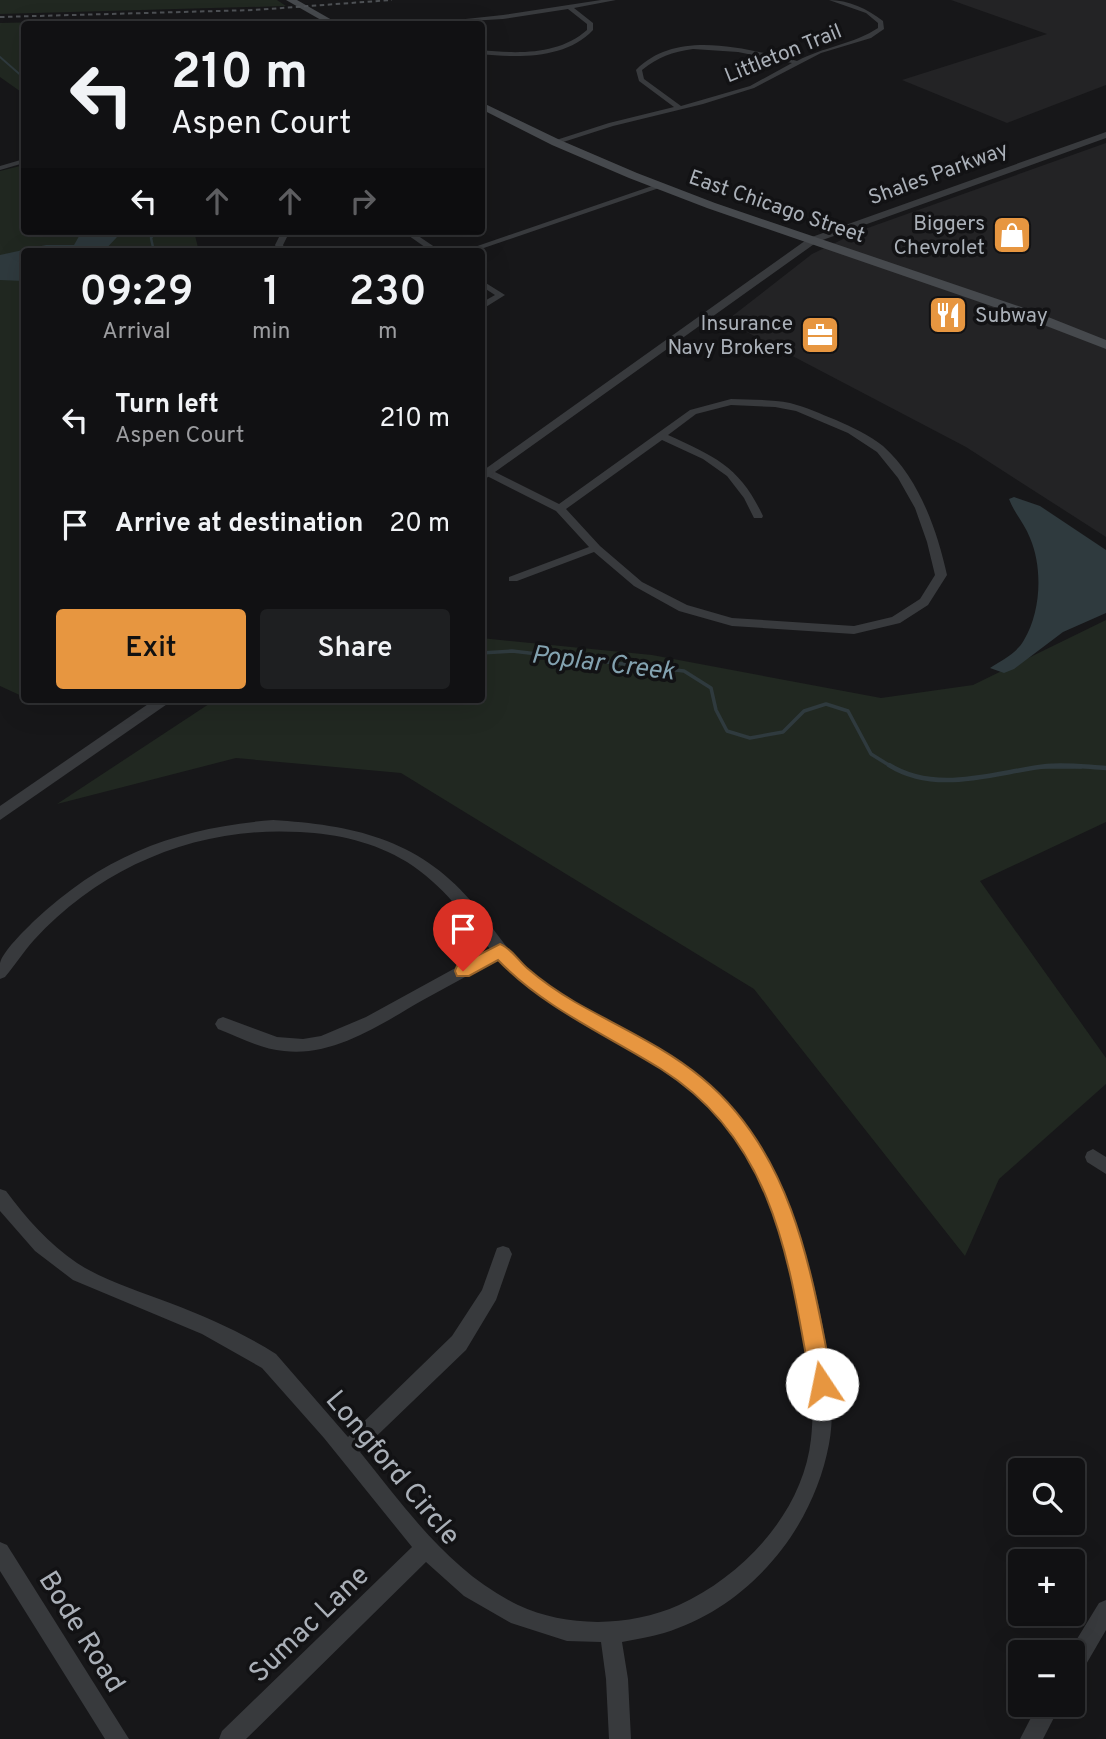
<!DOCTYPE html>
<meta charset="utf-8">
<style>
body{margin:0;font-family:Overpass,sans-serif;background:#1e1f21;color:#f1f3f6;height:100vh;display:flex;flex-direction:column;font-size:26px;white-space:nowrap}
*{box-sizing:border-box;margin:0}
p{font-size:23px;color:#9c9da0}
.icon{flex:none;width:38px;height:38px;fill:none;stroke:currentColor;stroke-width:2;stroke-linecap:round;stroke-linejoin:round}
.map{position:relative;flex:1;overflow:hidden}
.drawer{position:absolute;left:21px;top:248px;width:464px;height:455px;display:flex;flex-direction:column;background:#111113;border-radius:7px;box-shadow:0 7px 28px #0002,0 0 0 2px #303133}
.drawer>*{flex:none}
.hud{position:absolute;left:21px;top:21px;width:464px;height:214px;border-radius:7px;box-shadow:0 7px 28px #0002,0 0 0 2px #303133;background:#111113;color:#f1f3f6;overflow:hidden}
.tools{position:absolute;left:1008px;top:1458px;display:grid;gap:14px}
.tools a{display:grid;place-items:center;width:77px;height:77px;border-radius:7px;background:#111113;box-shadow:0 7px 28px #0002,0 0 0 2px #303133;font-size:35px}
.pin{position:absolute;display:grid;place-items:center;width:60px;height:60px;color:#fff;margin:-72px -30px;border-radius:50% 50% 50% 0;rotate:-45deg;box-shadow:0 0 7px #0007}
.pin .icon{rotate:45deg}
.me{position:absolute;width:77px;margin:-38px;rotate:349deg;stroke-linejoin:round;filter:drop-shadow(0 0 5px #0008)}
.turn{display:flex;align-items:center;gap:24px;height:147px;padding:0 35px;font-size:32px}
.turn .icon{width:91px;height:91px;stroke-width:2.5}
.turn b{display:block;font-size:49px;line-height:60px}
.lanes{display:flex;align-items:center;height:66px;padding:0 35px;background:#0003;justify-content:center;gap:35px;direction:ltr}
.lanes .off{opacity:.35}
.eta{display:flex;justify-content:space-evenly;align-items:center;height:119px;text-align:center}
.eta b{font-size:42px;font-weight:600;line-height:49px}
.action{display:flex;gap:14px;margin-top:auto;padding:14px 35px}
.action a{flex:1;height:80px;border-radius:7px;background:#e79640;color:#111;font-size:28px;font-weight:600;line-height:80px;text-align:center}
.action a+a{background:#1e1f21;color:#f1f3f6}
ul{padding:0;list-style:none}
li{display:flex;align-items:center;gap:21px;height:105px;padding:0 35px}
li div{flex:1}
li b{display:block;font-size:26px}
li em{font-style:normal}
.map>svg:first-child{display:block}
.built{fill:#232325}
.green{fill:#212821}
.water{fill:#2f3a3e}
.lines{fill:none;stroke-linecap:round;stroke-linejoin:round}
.stream-far3{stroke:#2f3a3e;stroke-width:2}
.stream-far2{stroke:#2f3a3e;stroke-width:2.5}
.stream-far1{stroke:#2f3a3e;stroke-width:3.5}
.stream{stroke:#2f3a3e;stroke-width:4.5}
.minor{fill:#383a3d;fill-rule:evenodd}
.tertiary{fill:#383a3d;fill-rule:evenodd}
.secondary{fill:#46494d;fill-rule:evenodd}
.rail{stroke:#4d5054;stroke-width:2;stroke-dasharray:4.5 3.5;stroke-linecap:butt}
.route{fill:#e79640;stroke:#96622a;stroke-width:2}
.labels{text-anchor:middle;stroke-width:7;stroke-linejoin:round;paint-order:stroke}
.far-street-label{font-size:21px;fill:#aab0b8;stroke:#121214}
.far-poi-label{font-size:21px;fill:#aab0b8;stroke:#121214;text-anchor:end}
.water-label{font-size:26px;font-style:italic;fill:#83a2b0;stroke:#121214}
.near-street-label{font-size:28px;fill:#aab0b8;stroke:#121214}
</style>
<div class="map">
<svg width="1106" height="1739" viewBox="0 0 1106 1739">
<rect width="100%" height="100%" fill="#171719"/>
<g class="built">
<path d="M951,0H1106V85L1007,123L902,80L1047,34Z"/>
<path d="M1106,143V537L966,447L726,321L812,254L862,230Z"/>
</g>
<g class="green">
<path d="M0,0H277L286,6L0,14Z"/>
<path d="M42,22L43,24H24V94L0,77V23Z"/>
<path d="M24,165V231H194L199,252H24V697L0,686V171Z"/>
<path d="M1106,620V822L980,881L1106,1058V1084L999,1179L965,1256L754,989L401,773L236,758L57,804L215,700H481V638L652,655L881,698L973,685Z"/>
</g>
<g class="water">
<path d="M82,231H117V237L103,252H24V281L0,280V255L46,245H74Z"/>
<path d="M1014,497L1040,506L1106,550V613L1063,632L1014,669L1004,673L990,668C1002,660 1017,653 1024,640C1041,612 1043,568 1030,538C1025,524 1014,513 1009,499Z"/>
</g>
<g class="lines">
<path class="stream-far3" d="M0,57L24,78"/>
<path class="stream-far2" d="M154,252L151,238L156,231"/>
<g class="stream-far1">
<path d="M481,653L512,651L684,671L711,688L716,710L727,731L750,738L783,732L804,711L826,704L848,711L871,754L892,767"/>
<path d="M1042,767H1081"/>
</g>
<path class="stream" d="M889,765C937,795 995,772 1047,766C1066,764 1087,767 1106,768"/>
<g class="minor">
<path d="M601,0H616L574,8L593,23V30C566,59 518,58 481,54V50C517,54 559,55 587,30V24L568,9L503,19L419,24L503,15Z"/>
<path d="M829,0C848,0 868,9 883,21L884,29L871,38L821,53L754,88L703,104L613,126L557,144L550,142L609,123L674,107L639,81L636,70C677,28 747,49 797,61C823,47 854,44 878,28V23L866,13ZM693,49L738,52L792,63L750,86L681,106L644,79L642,70C658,57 672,52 693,49Z"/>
<path d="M24,159V163L0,170V166Z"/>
<path d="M655,185L662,187L472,252H460Z"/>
<path d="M282,231H290L283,245L286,252H278L275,245Z"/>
<path d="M402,231H411L442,252H432Z"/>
<path d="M481,280L505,295L481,310V303L495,295L481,286Z"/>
<path d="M731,399C751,400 771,399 790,403C806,407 821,414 836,420C852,427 869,435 883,446C919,478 937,530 947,575L928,605L900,623L854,634L732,626L679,611L634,586L594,552L517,581H509V577L589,547L556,511L485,475V471H493L559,504L690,410ZM731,405L775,407L796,411L848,433L877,452L898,478L915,508L927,542L935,575L920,599L892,617L854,626L732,618L687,605L642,582L600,546L566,509L662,440L703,459L727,476L744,498L754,518H762L763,516C740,467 716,457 668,435L696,414Z"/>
<path d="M273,820C351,825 417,838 471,901C493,926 508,954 534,975C605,1033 688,1052 748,1128C783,1175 800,1229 814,1286C825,1332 838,1396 829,1444C813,1530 749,1607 664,1633C650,1637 636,1639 622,1642L628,1679L631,1739H609L606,1679L601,1642L567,1641L511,1623L464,1596L426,1562L246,1739H219L222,1731L412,1547L324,1438L262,1368L202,1334L73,1280L35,1251L0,1211V1189L6,1191C26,1218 49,1244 77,1263C105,1281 139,1291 170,1303C207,1317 243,1333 276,1354L348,1437L452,1336L482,1290L497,1248L503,1246L509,1248L512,1254L496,1300L466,1350L360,1452C406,1509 450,1572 518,1605C567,1628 630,1627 679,1605C744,1575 803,1512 811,1439C816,1394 808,1348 800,1305C790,1256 778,1208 754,1165C724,1113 675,1076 624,1046C579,1021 533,998 498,959C473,973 448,986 423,1000C381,1024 334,1057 284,1051C261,1049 239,1037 218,1029L215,1024L218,1019L223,1017L277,1037L303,1039L321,1036L366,1017L490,949C464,915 444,886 407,862C374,842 338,834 300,832C199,826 103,865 34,940C24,951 15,965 5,977L0,979C0,974 0,967 0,963C3,951 25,930 34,921C105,854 177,828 273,820Z"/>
<path d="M1093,1149L1106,1157V1174L1087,1162L1085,1157L1087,1152Z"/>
<path d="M0,1542L7,1545L129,1739H105L0,1571Z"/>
<path d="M1106,1600V1630L1081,1673L1073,1676V1652H1069L1099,1603Z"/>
<path d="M1038,1704H1061L1043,1739H1020Z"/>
</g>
<g class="tertiary">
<path d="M1106,132V138L817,242L481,482V472L809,238Z"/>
<path d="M154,700H173L0,820V806Z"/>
</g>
<g class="secondary">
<path d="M286,0H297L339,24H328Z"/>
<path d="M481,102L560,140L637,173L715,203L1033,311L1106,340V349L1023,317L707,208L629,178L552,145L481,109Z"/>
</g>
<path class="rail" d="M0,17L254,10L392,0"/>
</g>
<path class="route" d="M500,944C511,948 518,960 527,968C542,981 558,992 575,1002C617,1026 665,1047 702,1078C794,1154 812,1274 833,1384L830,1391L822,1394L814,1391L811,1384C789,1262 775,1141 661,1069C605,1034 544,1008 498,960L469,976H457L455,971L457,966Z"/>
<defs>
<g id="shop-square" transform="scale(2.0125)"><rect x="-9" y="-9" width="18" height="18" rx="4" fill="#e79640" stroke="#121214"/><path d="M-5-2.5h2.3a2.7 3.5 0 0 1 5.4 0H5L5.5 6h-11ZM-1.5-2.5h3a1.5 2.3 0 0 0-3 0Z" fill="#fff"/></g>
<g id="restaurant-square" transform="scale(2.0125)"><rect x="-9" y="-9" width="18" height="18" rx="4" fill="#e79640" stroke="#121214"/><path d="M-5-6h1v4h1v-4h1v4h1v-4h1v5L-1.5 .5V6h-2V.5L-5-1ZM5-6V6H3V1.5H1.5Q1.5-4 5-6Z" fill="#fff"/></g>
<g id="office-square" transform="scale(2.0125)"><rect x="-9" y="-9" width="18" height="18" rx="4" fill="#e79640" stroke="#121214"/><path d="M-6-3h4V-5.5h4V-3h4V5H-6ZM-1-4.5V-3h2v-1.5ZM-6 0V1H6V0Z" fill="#fff"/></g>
</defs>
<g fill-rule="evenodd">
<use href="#shop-square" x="1012" y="235"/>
<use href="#restaurant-square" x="948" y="315"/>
<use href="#office-square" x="820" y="335"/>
</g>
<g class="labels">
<g class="far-street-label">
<text transform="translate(783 53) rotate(-22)" y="7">Littleton Trail</text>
<text transform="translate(938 173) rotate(-20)" y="7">Shales Parkway</text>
<text transform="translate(777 206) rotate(19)" y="7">East Chicago Street</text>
</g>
<g class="far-poi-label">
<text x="985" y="230">Biggers<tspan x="985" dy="24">Chevrolet</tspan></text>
<text x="975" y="322" text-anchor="start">Subway</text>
<text x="793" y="330">Insurance<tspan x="793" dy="24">Navy Brokers</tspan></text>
</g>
<g class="water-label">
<text transform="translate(603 662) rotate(7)" y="9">Poplar Creek</text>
</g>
<g class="near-street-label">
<text transform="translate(394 1467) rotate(50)" y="10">Longford Circle</text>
<text transform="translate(308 1623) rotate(-44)" y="10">Sumac Lane</text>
<text transform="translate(83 1631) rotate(58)" y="10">Bode Road</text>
</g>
</g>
</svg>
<div class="tools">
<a><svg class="icon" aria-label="search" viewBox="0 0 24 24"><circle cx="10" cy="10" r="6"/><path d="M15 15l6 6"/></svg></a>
<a>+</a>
<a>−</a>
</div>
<div class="pin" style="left:463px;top:971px;background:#d93025"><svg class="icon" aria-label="arrive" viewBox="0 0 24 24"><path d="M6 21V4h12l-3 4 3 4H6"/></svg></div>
<svg class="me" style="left:822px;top:1384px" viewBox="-20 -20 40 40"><circle r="19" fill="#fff"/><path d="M0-13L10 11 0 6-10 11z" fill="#e79640"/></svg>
<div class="hud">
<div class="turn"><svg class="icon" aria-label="left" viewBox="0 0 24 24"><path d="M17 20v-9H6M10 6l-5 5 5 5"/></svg><div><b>210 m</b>Aspen Court</div></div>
<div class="lanes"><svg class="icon" aria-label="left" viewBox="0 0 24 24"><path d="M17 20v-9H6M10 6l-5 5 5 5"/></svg><svg class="icon off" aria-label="ahead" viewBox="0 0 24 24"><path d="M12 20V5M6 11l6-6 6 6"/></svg><svg class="icon off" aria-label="ahead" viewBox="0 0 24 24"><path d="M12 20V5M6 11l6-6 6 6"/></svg><svg class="icon off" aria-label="right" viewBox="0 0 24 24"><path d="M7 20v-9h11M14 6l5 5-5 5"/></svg></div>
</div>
<section class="drawer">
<div class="eta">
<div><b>09:29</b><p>Arrival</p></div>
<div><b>1</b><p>min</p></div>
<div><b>230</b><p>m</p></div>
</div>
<ul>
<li><svg class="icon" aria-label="left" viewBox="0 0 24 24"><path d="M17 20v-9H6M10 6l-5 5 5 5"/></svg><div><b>Turn left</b><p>Aspen Court</p></div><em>210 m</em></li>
<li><svg class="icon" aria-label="arrive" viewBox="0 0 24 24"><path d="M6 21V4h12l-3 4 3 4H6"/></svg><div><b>Arrive at destination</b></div><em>20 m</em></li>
</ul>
<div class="action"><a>Exit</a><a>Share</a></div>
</section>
</div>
